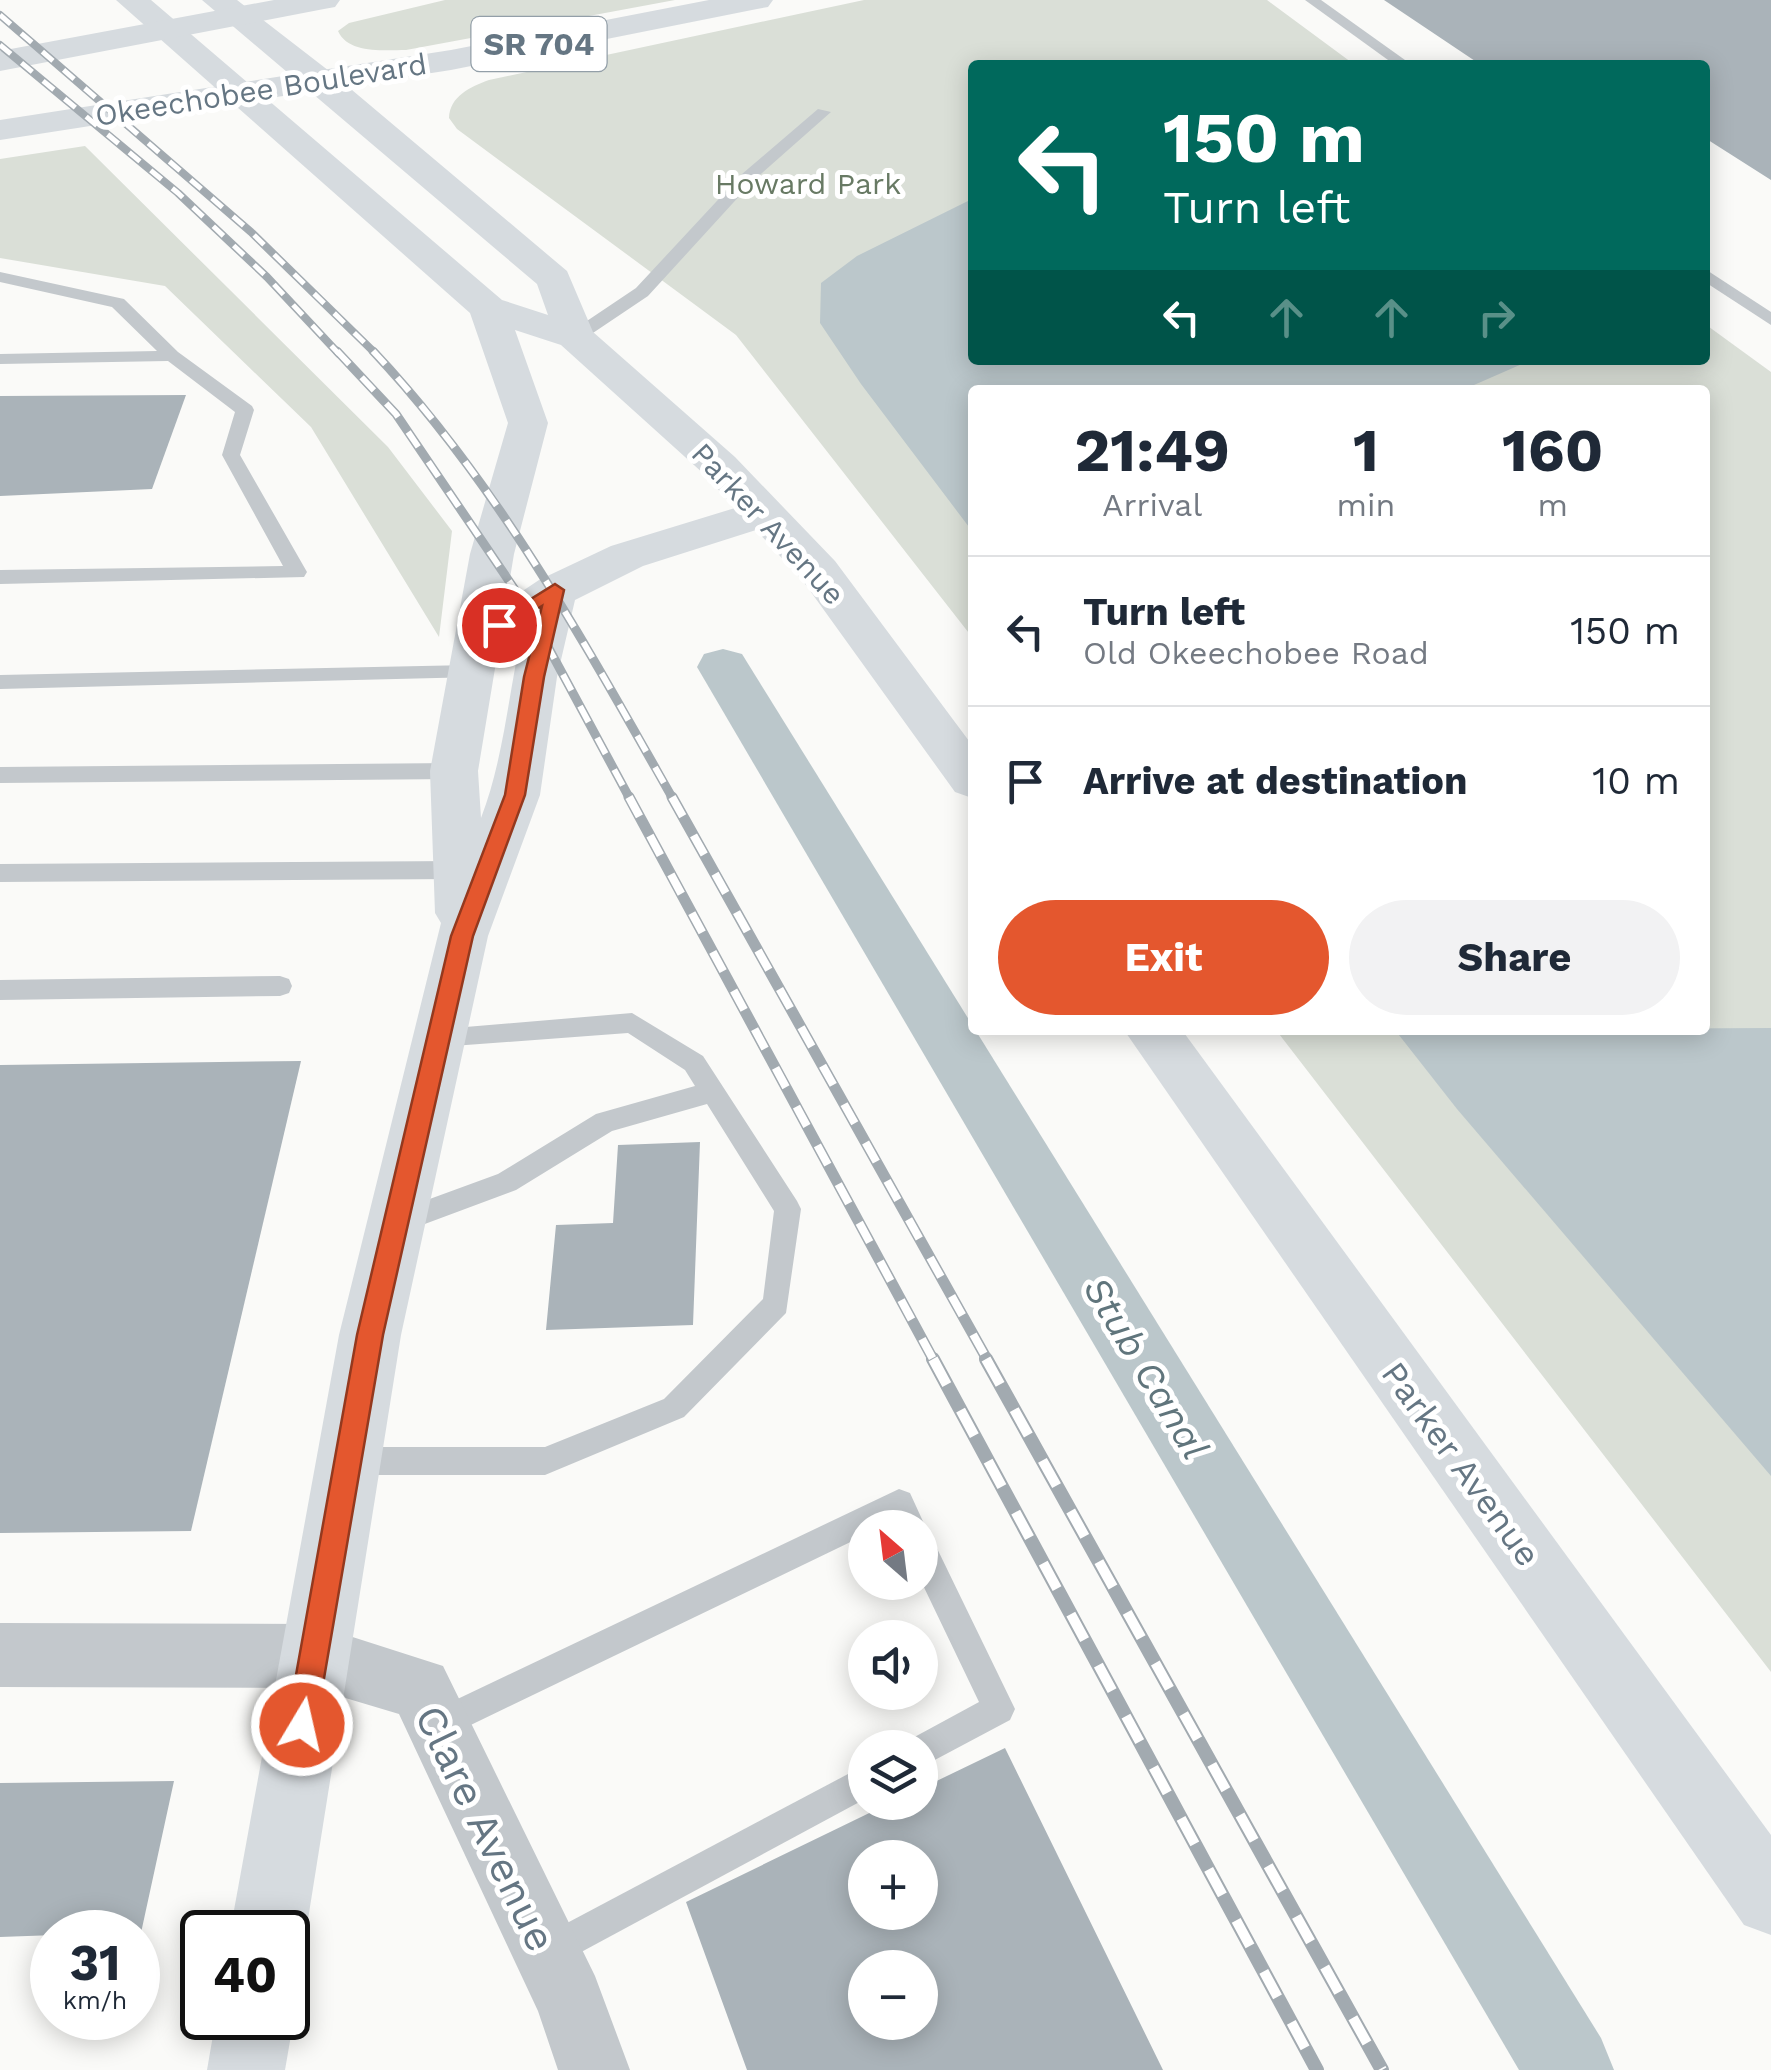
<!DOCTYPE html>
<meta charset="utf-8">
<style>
body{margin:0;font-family:"Work Sans",sans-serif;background:#f2f2f3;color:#1f2937;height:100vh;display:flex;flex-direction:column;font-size:38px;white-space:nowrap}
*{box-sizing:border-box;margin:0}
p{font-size:32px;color:#747a83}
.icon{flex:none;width:55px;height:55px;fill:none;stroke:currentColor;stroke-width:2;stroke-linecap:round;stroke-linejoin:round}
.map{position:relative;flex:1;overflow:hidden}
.panel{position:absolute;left:968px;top:385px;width:742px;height:650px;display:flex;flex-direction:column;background:#fff;border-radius:10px;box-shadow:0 5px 25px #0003}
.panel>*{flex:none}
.banner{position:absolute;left:968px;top:60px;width:742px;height:305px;border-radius:10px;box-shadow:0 5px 25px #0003;background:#00695c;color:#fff;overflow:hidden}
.needle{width:65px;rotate:332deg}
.fabs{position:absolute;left:848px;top:1510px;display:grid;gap:20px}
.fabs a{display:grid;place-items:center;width:90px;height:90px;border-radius:50%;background:#fff;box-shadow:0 5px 25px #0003;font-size:50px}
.speed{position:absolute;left:30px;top:1910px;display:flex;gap:20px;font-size:50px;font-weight:700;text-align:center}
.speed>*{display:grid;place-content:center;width:130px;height:130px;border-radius:50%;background:#fff;box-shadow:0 5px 25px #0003;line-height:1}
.speed small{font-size:25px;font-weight:400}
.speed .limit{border:5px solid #111;border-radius:15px;background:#fff;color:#111}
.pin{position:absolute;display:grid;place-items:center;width:85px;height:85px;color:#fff;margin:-42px;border:5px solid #fff;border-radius:50%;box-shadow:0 2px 10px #0007}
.me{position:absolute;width:110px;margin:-55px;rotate:9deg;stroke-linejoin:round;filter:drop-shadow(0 0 8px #0008)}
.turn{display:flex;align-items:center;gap:35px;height:210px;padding:0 30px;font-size:45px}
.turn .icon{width:130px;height:130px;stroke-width:2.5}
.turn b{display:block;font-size:70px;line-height:85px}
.lanes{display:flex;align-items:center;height:95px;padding:0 30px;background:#0003;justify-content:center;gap:50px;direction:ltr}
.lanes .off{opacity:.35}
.eta{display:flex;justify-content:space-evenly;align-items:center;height:170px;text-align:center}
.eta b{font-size:60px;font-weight:700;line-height:70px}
.cta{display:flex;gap:20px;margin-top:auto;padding:20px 30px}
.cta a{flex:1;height:115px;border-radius:60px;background:#e4572e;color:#fff;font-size:40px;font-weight:700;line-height:115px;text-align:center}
.cta a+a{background:#f2f2f3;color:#1f2937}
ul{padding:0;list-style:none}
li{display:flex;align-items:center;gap:30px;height:150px;padding:0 30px;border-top:2px solid #e0e1e3}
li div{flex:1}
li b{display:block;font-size:38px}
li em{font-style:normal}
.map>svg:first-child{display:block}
.green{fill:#dadfd7}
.water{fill:#bbc7cb}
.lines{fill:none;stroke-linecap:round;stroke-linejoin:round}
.canal{fill:#bbc7cb;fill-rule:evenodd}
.building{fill:#aab3b9;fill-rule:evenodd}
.lane{fill:#c3c8cc;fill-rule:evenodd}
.street{fill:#c3c8cc;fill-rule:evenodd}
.secondary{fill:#d6dbdf;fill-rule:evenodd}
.primary{fill:#d6dbdf;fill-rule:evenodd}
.rail-far3-casing{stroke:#a2aab0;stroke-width:8}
.rail-far2-casing{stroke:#a2aab0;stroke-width:9}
.rail-far1-casing{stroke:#a2aab0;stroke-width:11}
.rail-casing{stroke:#a2aab0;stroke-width:14}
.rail-far3{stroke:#fff;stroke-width:5;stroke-dasharray:14;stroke-linecap:butt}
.rail-far2{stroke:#fff;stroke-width:6;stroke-dasharray:18;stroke-linecap:butt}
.rail-far1{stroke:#fff;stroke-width:8;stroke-dasharray:22;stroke-linecap:butt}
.rail{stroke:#fff;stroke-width:10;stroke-dasharray:29;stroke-linecap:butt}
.route{fill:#e4572e;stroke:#94391e;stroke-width:2.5}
.labels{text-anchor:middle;stroke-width:10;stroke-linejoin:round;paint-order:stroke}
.far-street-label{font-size:30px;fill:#657683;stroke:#fff}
.far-park-label{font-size:30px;fill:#687a64;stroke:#fff}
.shield{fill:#fff;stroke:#939fa8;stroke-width:2.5}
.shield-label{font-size:32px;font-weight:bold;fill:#657683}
.street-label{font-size:35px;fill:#657683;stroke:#fff}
.water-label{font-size:38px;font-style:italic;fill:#60757c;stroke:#fff}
.near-street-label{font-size:42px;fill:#657683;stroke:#fff}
</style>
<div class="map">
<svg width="1771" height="2070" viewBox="0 0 1771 2070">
<rect width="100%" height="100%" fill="#fafaf8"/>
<g class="green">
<path d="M445,0H675L406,50C384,50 348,54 338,31L349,23Z"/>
<path d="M864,0H1267L1355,65H972V360H1705V324L1771,372V1672L1276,1030H1705V390H972V637L736,335L457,129L449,118C450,96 470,87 489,80Z"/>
<path d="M85,146L388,447L452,531L439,637L311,427L165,286L0,258V159Z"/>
</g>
<g class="water">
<path d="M972,199V360H1531L1474,385L1449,390H972V531L861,384L820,323L821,283L857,256Z"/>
<path d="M1771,1028V1476L1457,1109L1395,1030Z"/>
</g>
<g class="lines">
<path class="canal" d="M723,649L742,654L1601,2038L1614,2070H1519L697,667L704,654Z"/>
</g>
<g class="building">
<path d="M1384,0H1771V180L1705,138V65H1481Z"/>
<path d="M186,395L152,489L0,496V396Z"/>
<path d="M301,1061L191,1531L0,1533V1065Z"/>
<path d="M700,1142L693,1325L546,1330L556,1225L613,1223L618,1145Z"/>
<path d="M1005,1748L1163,2070H747L686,1902L892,1802H920V1789ZM865,1858H920V1912H865ZM865,1968H920V2022H865Z"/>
<path d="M174,1781L139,1942L138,1932L0,1937V1783Z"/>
</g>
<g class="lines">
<g class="lane">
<path d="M1305,0H1321L1412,65H1395Z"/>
<path d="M818,109L831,112L754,180L648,296L581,341H569V333L636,288L742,174Z"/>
<path d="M1705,269L1771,312V325L1705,282Z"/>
<path d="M0,272L124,299L178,352L252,406L254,410L240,455L307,572L304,577L0,584V570L283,566L222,455L235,412L168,361L0,364V354L157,351L112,307L0,282Z"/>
<path d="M470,665L477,667L481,672L477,677L0,689V675Z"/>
<path d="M454,763L465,771L454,779L0,783V767Z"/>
<path d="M459,861L471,870L459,879L0,882V864Z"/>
<path d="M280,976L289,979L292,986L289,993L280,996L0,1000V980Z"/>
<path d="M632,1013L703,1056L797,1201L801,1209L786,1313L684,1417L545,1475H348L338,1471L333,1461L338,1451L348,1447H545L664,1399L763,1299L774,1211L707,1104L612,1131L516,1190L406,1231L396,1235L386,1231L383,1223L386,1215L498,1174L596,1114L695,1086L685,1070L628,1033L439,1047L430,1044L426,1037L430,1030Z"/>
<path d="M899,1489L910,1493L926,1528L924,1533L931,1536L1015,1709L1010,1720L931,1762L920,1767V1748H905L909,1740L979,1702L920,1579V1528H895L892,1521L880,1528H865V1535L448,1736L437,1741L426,1736L421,1725L426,1714Z"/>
<path d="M865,1765V1799L559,1964L547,1969L535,1964L530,1952L535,1940Z"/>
</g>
<path class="street" d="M0,1623L312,1624L443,1666L595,1976L630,2070H558L538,2011L399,1714L312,1688L0,1687Z"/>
<g class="secondary">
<path d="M116,0H151L502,300L548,315L537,284L202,0H237L333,74L567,271L593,332L735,457L835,561L972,745V798L955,792L803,581L756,530L643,566L575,600L557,677L540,795L488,936L401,1335L306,1932L295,1959L288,1962V1932H230L339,1335L441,923L435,913L430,771L470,554L508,423L470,313ZM515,330L561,345L705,475L735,508L611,546L539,580L506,602L514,554L548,423ZM505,608L510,616L525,620C509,685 505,756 481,818L478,771Z"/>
<path d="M1124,1030H1182L1771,1835V1935L1744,1925Z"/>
<path d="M288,2003L294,2018L285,2070H207L216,2018H288Z"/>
</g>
<g class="primary">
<path d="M274,0H340L335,7L324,9L0,71V51Z"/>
<path d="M709,0H773L768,7L757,9L451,70L0,140V120L451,50Z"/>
</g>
<g class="rail-far3-casing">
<g id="rail-far3">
<path d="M0,15L251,232L376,354"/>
<path d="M0,45L178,193L267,277L339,354"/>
</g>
</g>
<g class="rail-far2-casing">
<g id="rail-far2">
<path d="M337,351L396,414L526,606L630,799"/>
<path d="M373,351C498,484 584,642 673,799"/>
</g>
</g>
<g class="rail-far1-casing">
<g id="rail-far1">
<path d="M629,797L934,1361"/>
<path d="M672,797L988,1361"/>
</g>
</g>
<g class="rail-casing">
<g id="rail">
<path d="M933,1359L1317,2070"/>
<path d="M986,1359L1382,2070"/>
</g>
</g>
<use href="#rail-far3" class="rail-far3"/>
<use href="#rail-far2" class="rail-far2"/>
<use href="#rail-far1" class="rail-far1"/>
<use href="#rail" class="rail"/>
</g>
<path class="route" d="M555,584L564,590L544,677L525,795L473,936L383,1335L316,1725L312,1735L302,1740L291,1735L287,1725L357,1335L451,936L505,795L524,677L542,606L505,629H492L489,625Z"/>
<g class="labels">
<g class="far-street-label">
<text transform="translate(261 90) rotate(-9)" y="10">Okeechobee Boulevard</text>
<text transform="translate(768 524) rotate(47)" y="10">Parker Avenue</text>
</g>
<g class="far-park-label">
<text x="808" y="194">Howard Park</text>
</g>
<rect class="shield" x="471.5" y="17" width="135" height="54" rx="8"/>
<g class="shield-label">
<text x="539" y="55">SR 704</text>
</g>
<g class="street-label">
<text transform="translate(1461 1464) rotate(54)" y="12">Parker Avenue</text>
</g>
<g class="water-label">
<text transform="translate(1146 1368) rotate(59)" y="13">Stub Canal</text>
</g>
<g class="near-street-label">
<text transform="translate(486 1828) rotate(64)" y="15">Clare Avenue</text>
</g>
</g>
</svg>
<div class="fabs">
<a><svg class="needle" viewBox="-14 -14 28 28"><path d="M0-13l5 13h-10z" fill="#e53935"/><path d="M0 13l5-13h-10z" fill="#747a83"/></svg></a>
<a><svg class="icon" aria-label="sound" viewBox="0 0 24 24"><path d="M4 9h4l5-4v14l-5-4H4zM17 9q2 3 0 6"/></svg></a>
<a><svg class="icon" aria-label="layers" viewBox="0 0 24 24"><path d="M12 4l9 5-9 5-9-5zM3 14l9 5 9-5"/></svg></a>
<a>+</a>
<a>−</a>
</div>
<div class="speed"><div>31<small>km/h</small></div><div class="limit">40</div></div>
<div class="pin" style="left:499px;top:625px;background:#d93025"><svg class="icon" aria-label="arrive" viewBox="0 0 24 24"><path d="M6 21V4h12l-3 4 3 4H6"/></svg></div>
<svg class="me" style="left:302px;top:1725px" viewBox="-20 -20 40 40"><circle r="17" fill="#e4572e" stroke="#fff" stroke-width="3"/><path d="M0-11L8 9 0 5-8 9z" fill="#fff"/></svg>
<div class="banner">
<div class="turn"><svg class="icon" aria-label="left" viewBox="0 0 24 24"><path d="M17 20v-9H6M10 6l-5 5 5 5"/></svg><div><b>150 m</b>Turn left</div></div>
<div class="lanes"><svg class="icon" aria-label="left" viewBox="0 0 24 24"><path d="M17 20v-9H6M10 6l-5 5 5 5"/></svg><svg class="icon off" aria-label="ahead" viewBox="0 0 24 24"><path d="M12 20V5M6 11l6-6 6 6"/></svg><svg class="icon off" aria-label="ahead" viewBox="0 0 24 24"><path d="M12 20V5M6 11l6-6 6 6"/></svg><svg class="icon off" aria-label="right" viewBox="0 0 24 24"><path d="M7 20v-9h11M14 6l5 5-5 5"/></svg></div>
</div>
<section class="panel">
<div class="eta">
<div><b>21:49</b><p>Arrival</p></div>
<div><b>1</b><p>min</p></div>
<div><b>160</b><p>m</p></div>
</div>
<ul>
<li><svg class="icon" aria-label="left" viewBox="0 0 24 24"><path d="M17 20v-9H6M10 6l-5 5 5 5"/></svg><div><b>Turn left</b><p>Old Okeechobee Road</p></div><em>150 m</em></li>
<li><svg class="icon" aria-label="arrive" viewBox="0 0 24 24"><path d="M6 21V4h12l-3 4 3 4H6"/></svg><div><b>Arrive at destination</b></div><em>10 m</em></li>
</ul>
<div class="cta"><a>Exit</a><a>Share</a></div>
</section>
</div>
